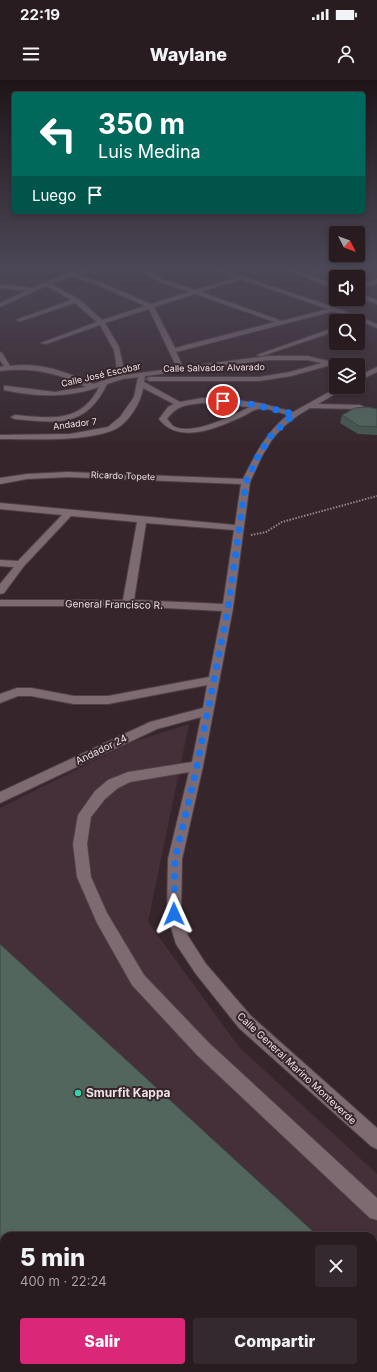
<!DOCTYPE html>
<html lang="es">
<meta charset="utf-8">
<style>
body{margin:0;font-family:Inter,sans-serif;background:#34292e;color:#f1f3f6;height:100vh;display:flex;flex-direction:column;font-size:15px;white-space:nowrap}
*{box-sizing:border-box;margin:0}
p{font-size:13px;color:#a5a1a5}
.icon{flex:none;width:22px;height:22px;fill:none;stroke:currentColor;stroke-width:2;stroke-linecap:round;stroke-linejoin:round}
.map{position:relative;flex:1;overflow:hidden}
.drawer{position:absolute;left:0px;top:1152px;width:377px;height:140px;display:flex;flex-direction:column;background:#281c21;border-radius:12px 12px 0 0;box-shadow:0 2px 6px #0003,0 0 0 1px #443a3f}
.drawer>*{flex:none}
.top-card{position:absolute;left:12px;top:12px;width:353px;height:122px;border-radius:4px;box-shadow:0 2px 6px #0003,0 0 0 1px #443a3f;background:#00695c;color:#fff;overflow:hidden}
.needle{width:26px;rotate:132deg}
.controls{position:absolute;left:329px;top:146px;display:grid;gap:8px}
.controls a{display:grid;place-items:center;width:36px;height:36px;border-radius:4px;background:#281c21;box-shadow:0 2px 6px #0003,0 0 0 1px #443a3f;font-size:20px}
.pin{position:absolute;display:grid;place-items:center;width:34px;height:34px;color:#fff;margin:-17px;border:2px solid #fff;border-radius:50%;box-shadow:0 1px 4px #0007}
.me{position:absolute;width:44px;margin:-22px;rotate:359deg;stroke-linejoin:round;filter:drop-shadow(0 0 3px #0008)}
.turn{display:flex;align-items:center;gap:14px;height:84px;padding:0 20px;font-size:18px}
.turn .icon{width:52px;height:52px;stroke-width:2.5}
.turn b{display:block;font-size:28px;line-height:34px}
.then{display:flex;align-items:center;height:38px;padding:0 20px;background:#0003;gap:8px;font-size:15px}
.round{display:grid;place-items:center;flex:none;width:42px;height:42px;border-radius:4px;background:#34292e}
.head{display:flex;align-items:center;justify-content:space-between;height:68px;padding:0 20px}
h1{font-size:24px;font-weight:800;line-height:30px}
.action{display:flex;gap:8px;margin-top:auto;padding:8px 20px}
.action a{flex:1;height:46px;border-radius:4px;background:#db2777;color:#fff;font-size:16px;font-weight:800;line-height:46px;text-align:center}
.action a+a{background:#34292e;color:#f1f3f6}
.status{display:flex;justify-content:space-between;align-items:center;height:28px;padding:0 20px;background:#281c21;direction:ltr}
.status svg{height:11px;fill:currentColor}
header{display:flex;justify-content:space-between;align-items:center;height:52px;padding:0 20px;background:#281c21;font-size:18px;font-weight:800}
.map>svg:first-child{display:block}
.built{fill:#452f38;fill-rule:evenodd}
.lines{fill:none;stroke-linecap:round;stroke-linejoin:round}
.minor-casing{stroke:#4f4147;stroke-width:2}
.path{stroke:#92858a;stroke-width:2;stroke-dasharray:1.5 1.5;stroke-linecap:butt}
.minor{fill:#7e6b72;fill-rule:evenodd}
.wall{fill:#475851}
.building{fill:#52665e;stroke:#394742}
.route{stroke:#1a73e8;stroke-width:7;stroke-dasharray:0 12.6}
.poi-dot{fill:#2fd4aa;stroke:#36262c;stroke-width:1.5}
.labels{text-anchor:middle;stroke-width:4;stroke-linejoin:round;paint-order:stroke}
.far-street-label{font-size:9px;fill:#ece1e5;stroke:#36262c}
.street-label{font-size:10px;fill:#ece1e5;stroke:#36262c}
.near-poi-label{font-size:12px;font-weight:bold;fill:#ece1e5;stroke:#36262c;text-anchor:start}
</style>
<div class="status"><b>22:19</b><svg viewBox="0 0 49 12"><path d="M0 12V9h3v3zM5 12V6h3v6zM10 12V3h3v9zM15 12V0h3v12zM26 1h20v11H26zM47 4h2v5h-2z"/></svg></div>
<header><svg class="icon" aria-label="menu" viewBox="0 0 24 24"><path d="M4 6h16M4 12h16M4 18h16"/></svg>Waylane<svg class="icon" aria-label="person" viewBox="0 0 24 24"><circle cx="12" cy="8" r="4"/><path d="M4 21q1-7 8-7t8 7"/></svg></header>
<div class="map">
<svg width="377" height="1292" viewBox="0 0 377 1292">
<rect width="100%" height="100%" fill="#36262c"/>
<path class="built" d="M189,644L148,842L239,967L377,1094V1292H0V728L132,662ZM4,1156H373V1288H4Z"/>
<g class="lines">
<g class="minor-casing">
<g id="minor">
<path d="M0,186H4L1,188Z"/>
<path d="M94,186H103L78,195L102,203L151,224L189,212L160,202L133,186H140L164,200L195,210L236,198L204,186H212L336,228L377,244V248L334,231L176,272L183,287L268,276H307L345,285H331L291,296L259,301H150L146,299L150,297H259L290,292L322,283L307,280H268L145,296L144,302L180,322L202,318L223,319L260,323L293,332L338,307H347L318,324L360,325L364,327L360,329L310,328L297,336L283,347L273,358L262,376L250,402L233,528L203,686L182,779L181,834L188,856L206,884L251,936L377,1048V1069L371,1066L239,948L196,894L176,864L167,834L168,779L189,692L130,702L118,708L105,719L91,737L87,764L91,797L107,833L144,895L209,963L377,1118V1140L370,1138L197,975L132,905L97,843L77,797L73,764L78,735L95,711L108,700L128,692L192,682L201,637L157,649L0,723V712L150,642L203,628L207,605L108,624H74L31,616H18L0,623V614L17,608H31L74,616H108L209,597L222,531L128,526H0V520H123L137,442L71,436L24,486L4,513L0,514V504L14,487L0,486V480L18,481L62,435L0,429V423L235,445L241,404L68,397L27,399L0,404V398L27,394L68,392L243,399C255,375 266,352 288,335C280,333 266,327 258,329C252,330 247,335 241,337C217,348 179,365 159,339L168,327L174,324L143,308C141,323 127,346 111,351C79,362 34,359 0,359V355L70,354L108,347L120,337L134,317L138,297L123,299L107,304C86,348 57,343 15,339L11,337L15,335C50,338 81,344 99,307C68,318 36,317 4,310V306H7L55,312L86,307C58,293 32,287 0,291V287L4,286L0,280V272L2,273L10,286C40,282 67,292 93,304L118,296L114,270L100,245L46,264L41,263L97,242L75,223L21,241L16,240L71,220L46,206L0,227V223L26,211L0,208V204L32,208L68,193ZM72,196L98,205L145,226L102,240L79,219L51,204ZM241,199L328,229L282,241L201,212ZM195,214L275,242L175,268L154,227ZM149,229L177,288L125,295L119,267L105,243ZM202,323L250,327C233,335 192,357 173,346C171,344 169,341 167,339C177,325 186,325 202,323ZM146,443L234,450L223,524L134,520Z"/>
<path d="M275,186C286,186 293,192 303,193C311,194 323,186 334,186L309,195L336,205V209Z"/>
<path d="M377,199V203L358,210V206Z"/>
<path d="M358,213L377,220V224L358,217Z"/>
<path d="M336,247V251L262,276L257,275Z"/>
<path d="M377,287V292L358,301V296Z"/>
</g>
</g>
<path class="path" d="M251,455L266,452L282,442L377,416"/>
<use href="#minor" class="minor"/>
</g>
<path class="wall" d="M377,329V355L358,354L340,343L342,335Z"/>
<g class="building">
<path d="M368,327L377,329V347L359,346L342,335L355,328Z"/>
<path d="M0,864L318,1156H4V1284L0,1279Z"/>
<path d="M373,1206L377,1210V1292H10L7,1288H373Z"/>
</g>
<linearGradient id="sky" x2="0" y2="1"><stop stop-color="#1e1518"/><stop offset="0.51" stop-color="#4c4756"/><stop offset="1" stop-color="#4c4756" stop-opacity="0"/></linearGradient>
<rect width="377" height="367" fill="url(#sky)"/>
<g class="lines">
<path class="route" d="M174,834L175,779L197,686L228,528L246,402L258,376L270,357L294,334L246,323L223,321"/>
</g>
<circle class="poi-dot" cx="78" cy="1013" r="4"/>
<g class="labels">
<g class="far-street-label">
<text transform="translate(214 288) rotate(-1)" y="3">Calle Salvador Alvarado</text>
<text transform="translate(101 295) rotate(-13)" y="3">Calle José Escobar</text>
<text transform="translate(75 344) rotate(-7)" y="3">Andador 7</text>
<text transform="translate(123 396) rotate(2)" y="3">Ricardo Topete</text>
</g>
<g class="street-label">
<text transform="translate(114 524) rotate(1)" y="4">General Francisco R.</text>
<text transform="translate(101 669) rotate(-26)" y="4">Andador 24</text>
<text transform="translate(297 988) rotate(43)" y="4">Calle General Marino Monteverde</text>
</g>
<g class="near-poi-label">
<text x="86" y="1017">Smurfit Kappa</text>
</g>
</g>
</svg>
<div class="controls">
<a><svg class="needle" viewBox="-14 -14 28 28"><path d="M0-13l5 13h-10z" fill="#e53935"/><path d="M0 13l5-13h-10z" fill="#a5a1a5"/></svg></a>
<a><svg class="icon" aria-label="sound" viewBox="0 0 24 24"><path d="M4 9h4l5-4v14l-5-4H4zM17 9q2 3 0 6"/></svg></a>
<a><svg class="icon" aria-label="search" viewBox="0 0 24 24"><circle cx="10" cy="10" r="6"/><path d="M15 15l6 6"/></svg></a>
<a><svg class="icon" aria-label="layers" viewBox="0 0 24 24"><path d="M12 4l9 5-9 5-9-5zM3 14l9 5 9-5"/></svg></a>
</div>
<div class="pin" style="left:223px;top:321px;background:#d93025"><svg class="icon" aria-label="arrive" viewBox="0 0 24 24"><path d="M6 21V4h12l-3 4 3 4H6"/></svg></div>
<svg class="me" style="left:174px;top:834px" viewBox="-20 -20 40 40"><path d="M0-17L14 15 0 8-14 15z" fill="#1a73e8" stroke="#fff" stroke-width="4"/></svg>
<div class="top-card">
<div class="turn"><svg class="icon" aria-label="left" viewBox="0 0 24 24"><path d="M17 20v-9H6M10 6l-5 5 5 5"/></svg><div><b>350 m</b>Luis Medina</div></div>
<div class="then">Luego<svg class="icon" aria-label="arrive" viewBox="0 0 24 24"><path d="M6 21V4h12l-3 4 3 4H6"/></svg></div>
</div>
<section class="drawer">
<div class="head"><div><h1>5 min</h1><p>400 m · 22:24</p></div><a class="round"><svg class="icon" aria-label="close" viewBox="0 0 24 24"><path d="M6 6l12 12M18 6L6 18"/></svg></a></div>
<div class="action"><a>Salir</a><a>Compartir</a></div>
</section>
</div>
